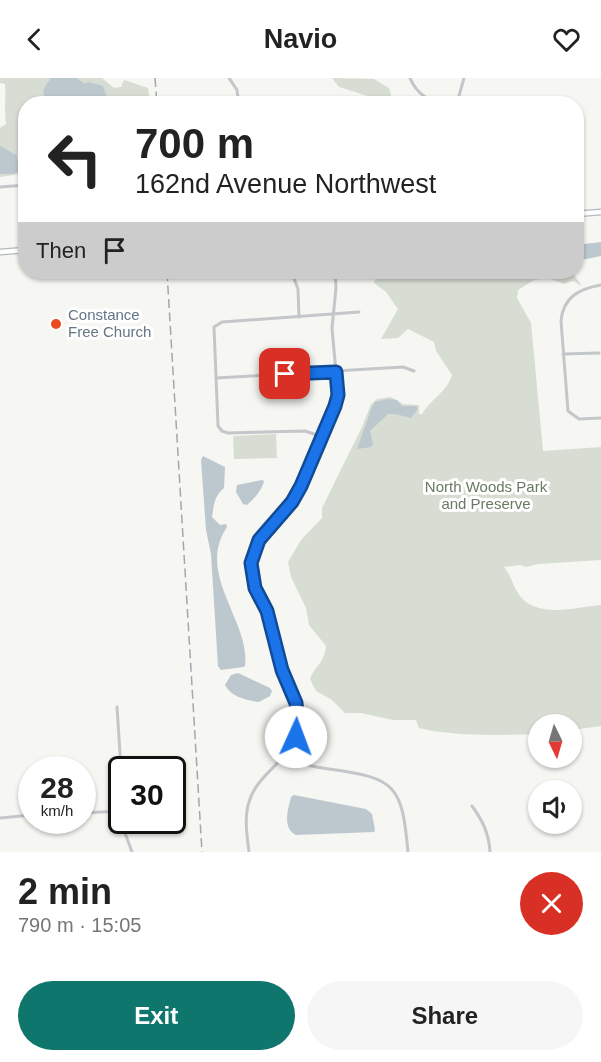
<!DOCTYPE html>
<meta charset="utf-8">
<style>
body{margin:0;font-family:Arial,sans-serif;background:#f6f6f6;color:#222;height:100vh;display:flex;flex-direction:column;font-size:22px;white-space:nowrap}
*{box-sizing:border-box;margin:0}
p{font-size:20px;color:#767676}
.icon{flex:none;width:33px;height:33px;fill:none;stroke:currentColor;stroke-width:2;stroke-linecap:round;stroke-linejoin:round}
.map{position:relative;height:774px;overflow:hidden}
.details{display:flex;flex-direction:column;background:#fff;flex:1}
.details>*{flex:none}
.hud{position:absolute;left:18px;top:18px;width:566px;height:183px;border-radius:24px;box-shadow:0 2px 4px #0004;background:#fff;color:#222;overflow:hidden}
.needle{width:39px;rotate:175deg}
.fabs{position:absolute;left:528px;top:636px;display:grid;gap:12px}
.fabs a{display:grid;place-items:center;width:54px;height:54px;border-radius:50%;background:#fff;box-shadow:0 2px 4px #0004;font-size:30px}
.speed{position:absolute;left:18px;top:678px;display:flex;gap:12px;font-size:30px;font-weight:700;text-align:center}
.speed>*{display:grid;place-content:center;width:78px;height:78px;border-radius:50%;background:#fff;box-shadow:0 2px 4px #0004;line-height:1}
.speed small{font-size:15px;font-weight:400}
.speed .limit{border:3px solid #111;border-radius:9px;background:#fff;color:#111}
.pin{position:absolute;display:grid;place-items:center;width:51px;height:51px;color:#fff;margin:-26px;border-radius:12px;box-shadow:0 3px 9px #0006}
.me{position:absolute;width:66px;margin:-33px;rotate:2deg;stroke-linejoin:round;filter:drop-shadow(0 0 4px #0008)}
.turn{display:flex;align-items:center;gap:21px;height:126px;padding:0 18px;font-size:27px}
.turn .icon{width:78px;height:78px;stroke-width:2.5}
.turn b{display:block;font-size:42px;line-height:51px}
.then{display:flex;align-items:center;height:57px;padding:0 18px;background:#0003;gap:12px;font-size:22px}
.round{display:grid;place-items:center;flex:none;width:63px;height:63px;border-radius:32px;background:#f6f6f6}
.summary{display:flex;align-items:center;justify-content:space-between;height:102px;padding:0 18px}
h1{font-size:36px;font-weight:700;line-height:45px}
.primary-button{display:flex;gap:12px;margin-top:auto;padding:12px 18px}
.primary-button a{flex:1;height:69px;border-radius:36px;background:#0f766e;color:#fff;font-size:24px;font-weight:700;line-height:69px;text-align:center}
.primary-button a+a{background:#f6f6f6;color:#222}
header{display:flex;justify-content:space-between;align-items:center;height:78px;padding:0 18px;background:#fff;font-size:27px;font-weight:700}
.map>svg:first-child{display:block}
.green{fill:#d7ddd3}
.water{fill:#bcc8cd}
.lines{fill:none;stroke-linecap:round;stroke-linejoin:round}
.secondary-casing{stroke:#b3b9bd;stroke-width:7}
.street{stroke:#c3c7ca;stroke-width:3}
.secondary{stroke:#fff;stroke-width:4.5}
.rail{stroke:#a1a8ae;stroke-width:1.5;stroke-dasharray:9 4.5;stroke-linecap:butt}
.route-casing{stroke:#114b97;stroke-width:15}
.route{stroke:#1a73e8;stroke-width:10}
.poi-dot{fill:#ea4b1e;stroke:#fff;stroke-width:2}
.labels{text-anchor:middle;stroke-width:6;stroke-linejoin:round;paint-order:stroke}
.poi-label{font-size:15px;fill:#637684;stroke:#fff;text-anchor:start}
.park-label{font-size:15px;fill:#687b62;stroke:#fff}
</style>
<header><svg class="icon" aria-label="back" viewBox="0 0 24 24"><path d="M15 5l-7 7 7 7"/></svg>Navio<svg class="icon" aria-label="heart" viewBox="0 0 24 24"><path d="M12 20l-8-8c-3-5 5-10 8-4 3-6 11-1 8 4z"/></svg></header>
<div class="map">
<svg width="601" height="774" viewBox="0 0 601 774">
<rect width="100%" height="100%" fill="#f6f6f2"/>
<g class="green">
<path d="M0,0H102L114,10L121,9L124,2L148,10L150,25L26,26L25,88L21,96L0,99V50L6,46C4,32 6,20 5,6L0,5Z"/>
<path d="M332,0L374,1L389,10L393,25H380L374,20L339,9Z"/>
<path d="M378,194H572L582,208L573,203L564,206L548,200L534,202L518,212L517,220L531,245L543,373L601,369V482L538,486L526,489L520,487L504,489C511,497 513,509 520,518C538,541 576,529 601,527V648L572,652V646H538V656C498,657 458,659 419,650L416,642H393L361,635H345L332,622L316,613L310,601C316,586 324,586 326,568L309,547L306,530L291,499L288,484L301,462L322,440V430L362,349L371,326L377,321L391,319L403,326L419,327V336H422C431,321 447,314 452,297L436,273L434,264L408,251L398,260L381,261L398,231L386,214L374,205Z"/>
<path d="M276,356L277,380L234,381L233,358Z"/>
</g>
<g class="water">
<path d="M51,0H76L85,6L88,4L103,8L107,20L114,25H46L47,23C40,13 45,9 51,0Z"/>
<path d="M0,68L16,77L20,93L13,96H0Z"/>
<path d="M601,164V178L576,183V167Z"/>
<path d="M388,321L397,322L402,328H417V332L411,340L395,336H388L370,353L373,366L371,369L357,371L372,329L375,324Z"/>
<path d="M203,378L225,389L224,410C214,418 214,427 212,439L220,447L226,446L227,449C195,496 251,544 245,588L243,589L221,592L218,588L211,476L206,452L201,382Z"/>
<path d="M262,402L264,403C262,412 254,421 247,427L243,426L236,414L237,407Z"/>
<path d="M238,595L270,610L272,613L270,618L259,624C246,622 231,619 225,607L231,597Z"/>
<path d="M294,717L366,731L372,736L375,752L374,754L296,757C282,750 288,731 291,719Z"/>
</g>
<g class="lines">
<g class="secondary-casing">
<g id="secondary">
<path d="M576,136L601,134"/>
<path d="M0,174L26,172"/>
</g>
</g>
<g class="street">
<path d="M229,0L237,12L239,26"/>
<path d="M410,0C417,17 429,23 446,26"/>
<path d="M457,25L464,0"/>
<path d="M297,26L299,20"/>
<path d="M0,109L26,107"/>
<path d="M293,198L298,211L299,239"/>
<path d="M601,207C579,211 563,219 561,243L568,333L579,341L601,340"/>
<path d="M563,276L599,275"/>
<path d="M216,300L403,289L414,293"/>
<path d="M323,359L305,353L228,355L222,353L218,348L214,249L222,244L359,234"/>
<path d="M117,629L122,706"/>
<path d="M286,676C299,686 313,689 329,691C396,700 402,707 408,774"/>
<path d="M472,728C483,743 489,756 490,774"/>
<path d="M82,735L122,733"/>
<path d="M0,740L32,737"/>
<path d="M124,742L125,755L132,774"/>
<path d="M249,774C247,758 244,740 249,724C257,695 291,683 297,653C302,630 289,613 282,592C276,573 275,553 268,535C262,518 251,506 251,488C252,458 285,437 299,412C314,386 325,356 335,328L338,317L332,250L336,210L335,194"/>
</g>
<use href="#secondary" class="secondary"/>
<g class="rail">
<path d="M155,0L157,26"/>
<path d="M167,194L202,774"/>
</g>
</g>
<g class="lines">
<g class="route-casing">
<path id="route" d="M285,296L336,294L338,317L335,328L301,408L292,424L259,462L251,485L255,510L267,533L282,592L296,625L298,644L296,659"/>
</g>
<use href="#route" class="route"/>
</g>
<circle class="poi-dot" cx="56" cy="246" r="6"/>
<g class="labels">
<g class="poi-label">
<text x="68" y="242">Constance<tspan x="68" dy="17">Free Church</tspan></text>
</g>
<g class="park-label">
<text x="486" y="414">North Woods Park<tspan x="486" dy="17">and Preserve</tspan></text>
</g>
</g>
</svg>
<div class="fabs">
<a><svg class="needle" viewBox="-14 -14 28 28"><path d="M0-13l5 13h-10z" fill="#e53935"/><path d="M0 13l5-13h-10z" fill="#767676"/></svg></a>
<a><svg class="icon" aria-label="sound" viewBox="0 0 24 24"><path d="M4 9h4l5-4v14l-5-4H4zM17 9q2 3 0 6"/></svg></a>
</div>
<div class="speed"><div>28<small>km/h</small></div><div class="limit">30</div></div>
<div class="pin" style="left:285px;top:296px;background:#d93025"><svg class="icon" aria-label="arrive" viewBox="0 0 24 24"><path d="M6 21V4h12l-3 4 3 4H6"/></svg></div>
<svg class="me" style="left:296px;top:659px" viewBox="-20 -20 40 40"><circle r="19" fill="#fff"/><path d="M0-13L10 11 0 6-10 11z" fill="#1a73e8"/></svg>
<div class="hud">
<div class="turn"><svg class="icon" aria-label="left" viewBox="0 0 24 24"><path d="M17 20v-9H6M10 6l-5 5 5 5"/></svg><div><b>700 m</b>162nd Avenue Northwest</div></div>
<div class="then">Then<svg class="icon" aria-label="arrive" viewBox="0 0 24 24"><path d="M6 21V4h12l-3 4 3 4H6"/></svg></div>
</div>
</div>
<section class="details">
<div class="summary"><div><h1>2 min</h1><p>790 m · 15:05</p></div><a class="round" style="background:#d93025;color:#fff"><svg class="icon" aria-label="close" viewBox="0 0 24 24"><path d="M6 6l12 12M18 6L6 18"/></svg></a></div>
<div class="primary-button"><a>Exit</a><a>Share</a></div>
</section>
